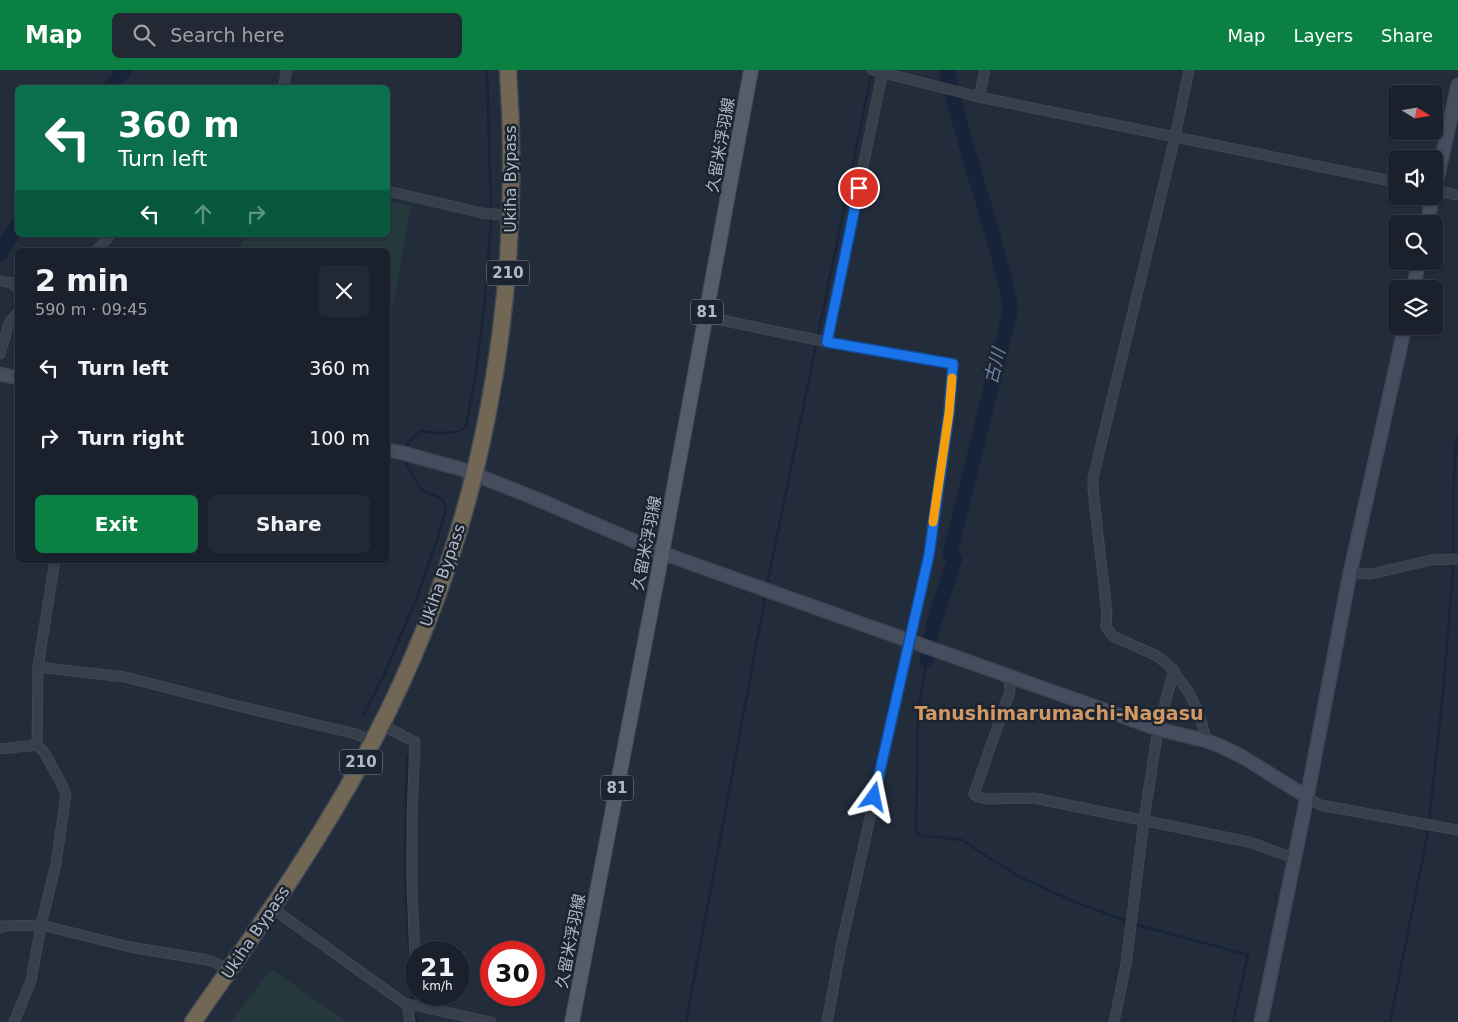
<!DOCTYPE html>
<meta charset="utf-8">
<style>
body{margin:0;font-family:"DejaVu Sans","Noto Sans JP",sans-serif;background:#232934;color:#f1f3f6;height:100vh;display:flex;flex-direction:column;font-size:19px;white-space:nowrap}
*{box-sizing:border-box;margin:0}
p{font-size:16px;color:#9fa3a9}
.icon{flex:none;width:28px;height:28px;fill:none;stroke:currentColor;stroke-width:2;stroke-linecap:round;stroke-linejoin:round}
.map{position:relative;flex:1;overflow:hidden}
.details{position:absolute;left:15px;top:178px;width:375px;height:315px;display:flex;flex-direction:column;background:#1a212c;border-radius:8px;box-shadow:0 1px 4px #0004,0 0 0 1px #383e48}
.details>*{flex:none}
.banner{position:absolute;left:15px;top:15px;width:375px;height:152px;border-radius:8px;box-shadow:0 1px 4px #0004,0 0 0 1px #383e48;background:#0b6e4f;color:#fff;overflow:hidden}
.needle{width:32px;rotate:101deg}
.fabs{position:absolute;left:1388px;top:15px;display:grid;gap:10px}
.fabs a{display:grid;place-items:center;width:55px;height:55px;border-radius:8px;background:#1a212c;box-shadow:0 1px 4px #0004,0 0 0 1px #383e48;font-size:25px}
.speed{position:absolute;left:405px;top:871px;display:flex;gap:10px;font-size:25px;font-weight:700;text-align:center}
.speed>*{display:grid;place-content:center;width:65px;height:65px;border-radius:50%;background:#1a212c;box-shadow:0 1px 4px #0004,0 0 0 1px #383e48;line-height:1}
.speed small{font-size:12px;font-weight:400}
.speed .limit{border:8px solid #d22;background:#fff;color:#111}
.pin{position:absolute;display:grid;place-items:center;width:42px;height:42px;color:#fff;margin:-21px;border:2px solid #fff;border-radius:50%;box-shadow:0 1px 5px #0007}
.me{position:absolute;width:55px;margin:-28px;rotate:12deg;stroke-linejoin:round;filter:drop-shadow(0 0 4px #0008)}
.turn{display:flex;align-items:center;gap:18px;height:105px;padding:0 20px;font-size:22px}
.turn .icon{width:65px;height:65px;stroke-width:2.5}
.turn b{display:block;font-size:35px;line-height:42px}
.lanes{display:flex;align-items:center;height:48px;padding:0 20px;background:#0003;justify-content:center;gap:25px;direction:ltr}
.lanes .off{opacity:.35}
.round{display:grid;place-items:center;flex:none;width:52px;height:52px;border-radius:8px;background:#232934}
.head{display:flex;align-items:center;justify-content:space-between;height:85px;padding:0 20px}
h1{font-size:30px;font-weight:600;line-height:38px}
.cta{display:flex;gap:10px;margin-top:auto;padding:10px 20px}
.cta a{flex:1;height:58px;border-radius:8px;background:#0b8043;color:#fff;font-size:20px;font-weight:600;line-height:58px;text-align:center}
.cta a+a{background:#232934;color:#f1f3f6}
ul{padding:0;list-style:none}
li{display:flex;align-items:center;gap:15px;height:70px;padding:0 20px}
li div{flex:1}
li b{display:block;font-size:19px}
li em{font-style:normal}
header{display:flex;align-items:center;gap:30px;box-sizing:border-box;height:70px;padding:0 25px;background:#0b8043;color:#fff}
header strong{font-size:24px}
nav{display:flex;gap:28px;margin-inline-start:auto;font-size:18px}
.search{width:350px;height:45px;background:#232934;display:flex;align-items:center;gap:12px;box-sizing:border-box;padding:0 18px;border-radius:8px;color:#9fa3a9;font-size:19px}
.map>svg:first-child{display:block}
.green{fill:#25383c}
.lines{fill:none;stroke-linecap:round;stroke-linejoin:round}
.stream{stroke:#172338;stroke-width:2.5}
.river{stroke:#172338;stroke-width:15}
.street-casing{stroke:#404854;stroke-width:11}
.secondary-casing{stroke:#404854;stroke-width:15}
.primary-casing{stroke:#404854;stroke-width:16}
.highway-casing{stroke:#424956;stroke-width:19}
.street{stroke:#373f4b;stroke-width:9}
.secondary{stroke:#454d5e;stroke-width:12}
.primary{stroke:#555d6b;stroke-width:14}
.highway{stroke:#716754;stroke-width:16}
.route-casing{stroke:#114b97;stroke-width:12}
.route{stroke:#1a73e8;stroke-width:9}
.slow{stroke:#f59e0b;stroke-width:9}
.labels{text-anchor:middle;stroke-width:5;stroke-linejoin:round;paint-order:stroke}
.shield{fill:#1c2430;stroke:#868c9a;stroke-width:1}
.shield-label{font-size:15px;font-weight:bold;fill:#b3b9c7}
.street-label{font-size:16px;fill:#b3b9c7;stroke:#1c2430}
.water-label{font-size:18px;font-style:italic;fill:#6d82a5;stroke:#1c2430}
.quarter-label{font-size:19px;font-weight:bold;fill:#d09864;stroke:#1c2430}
</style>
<header>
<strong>Map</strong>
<div class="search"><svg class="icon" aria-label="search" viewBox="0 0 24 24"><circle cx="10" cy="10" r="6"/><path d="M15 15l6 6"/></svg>Search here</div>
<nav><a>Map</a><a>Layers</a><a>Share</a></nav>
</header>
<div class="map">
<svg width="1458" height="952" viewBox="0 0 1458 952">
<rect width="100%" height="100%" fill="#232c3b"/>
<g class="green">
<path d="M388,131L411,136L393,237L388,247V180H239L245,165H388Z"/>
<path d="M271,899L347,952H231Z"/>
</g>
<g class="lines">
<g class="stream">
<path d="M487,0L491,140"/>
<path d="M407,375L412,368L422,361L437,363L458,362L466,357L476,302L485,229L491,149"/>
<path d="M767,515L872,1"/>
<path d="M927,589L918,643L916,759L918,765L963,770L986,786L1022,808L1075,832L1129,852"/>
<path d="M363,646L384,605L419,522L437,470L446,439L442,429L421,420L405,391"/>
<path d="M407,685L405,799L408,861L413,942L417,952"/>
<path d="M1429,752L1443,623L1453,501V431L1456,369L1458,368"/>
<path d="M1134,854L1248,885L1233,952"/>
<path d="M686,952L766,523"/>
<path d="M1390,952L1429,757"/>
</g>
<g class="river">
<path d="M110,18L124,0"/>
<path d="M0,184L18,154"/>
<path d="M927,589L933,556L955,488L950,484L1010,242V234C994,155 963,79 947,0"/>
</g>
<g class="street-casing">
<g id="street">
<path d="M872,0L979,27L1396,112"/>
<path d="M1189,0L1175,67L1093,408V420L1107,543L1106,557L1113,566L1157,586L1174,600L1177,607L1188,621L1198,641L1207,671"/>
<path d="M283,18L287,0"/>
<path d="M979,27L985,0"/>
<path d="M1434,120L1458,125"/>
<path d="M388,121L482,143L511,146"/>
<path d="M97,180L110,165"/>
<path d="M0,211L12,213L18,219"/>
<path d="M706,247L827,272L953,294L949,343L929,485L841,877L827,952"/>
<path d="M827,272L883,0"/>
<path d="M0,284L9,253L18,242"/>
<path d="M1350,503L1371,504L1431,490L1458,489"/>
<path d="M38,597L125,607L234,635L356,664L373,672"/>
<path d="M1009,606L1010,621L974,724L978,727L987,729L1034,728L1249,772L1294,788"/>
<path d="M382,655L415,672L412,746V817L416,913"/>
<path d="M0,679L37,675"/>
<path d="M1307,727L1320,735L1458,760"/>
<path d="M272,838L404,933L491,952"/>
<path d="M0,858L3,856L41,855L130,877L208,890L230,899"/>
<path d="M407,934L410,952"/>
<path d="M14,952L31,911L41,855L56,794L66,724L60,711L44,682L37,675L38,597L55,490"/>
<path d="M1114,952L1126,894L1144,750L1158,659L1174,600"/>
</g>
</g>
<g class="secondary-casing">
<g id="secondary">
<path d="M1434,123L1458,15"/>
<path d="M1427,154L1433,126"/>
<path d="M1413,219L1419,191"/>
<path d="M0,304L18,308"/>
<path d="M388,380L403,383L461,399L532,427L662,483L1158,659L1207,671L1218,675L1241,686L1307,727"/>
<path d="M1261,952L1307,727L1350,503L1405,256"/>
</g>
</g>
<g class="primary-casing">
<path id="primary" d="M572,952L662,483L751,0"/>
</g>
<g class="highway-casing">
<path id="highway" d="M193,952C257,860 322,769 374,669C482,463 524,232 508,0"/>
</g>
<use href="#street" class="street"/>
<use href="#secondary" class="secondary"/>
<use href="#primary" class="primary"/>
<use href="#highway" class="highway"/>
</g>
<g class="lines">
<g class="route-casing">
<path id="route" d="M859,118L827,272L953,294L949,343L929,485L874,727"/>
</g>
<use href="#route" class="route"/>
<path class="slow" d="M933,452L949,343L952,308"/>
</g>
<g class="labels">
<g class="shield">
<rect x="487" y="190.5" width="42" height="25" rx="4"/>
<rect x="691" y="229.5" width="32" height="25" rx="4"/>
<rect x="340" y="679.5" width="42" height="25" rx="4"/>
<rect x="601" y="705.5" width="32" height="25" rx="4"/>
</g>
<g class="shield-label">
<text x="508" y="208">210</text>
<text x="707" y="247">81</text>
<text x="361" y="697">210</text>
<text x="617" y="723">81</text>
</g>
<g class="street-label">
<text transform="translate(720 75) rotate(-80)" y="6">久留米浮羽線</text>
<text transform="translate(510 109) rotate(-90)" y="6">Ukiha Bypass</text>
<text transform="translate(646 473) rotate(-79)" y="6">久留米浮羽線</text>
<text transform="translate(442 505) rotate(-71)" y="6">Ukiha Bypass</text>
<text transform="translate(255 862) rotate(-56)" y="6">Ukiha Bypass</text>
<text transform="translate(570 871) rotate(-79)" y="6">久留米浮羽線</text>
</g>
<g class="water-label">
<text transform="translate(995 296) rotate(-76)" y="6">古川</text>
</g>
<g class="quarter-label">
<text x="1059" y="650">Tanushimarumachi-Nagasu</text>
</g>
</g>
</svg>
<div class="fabs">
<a><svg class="needle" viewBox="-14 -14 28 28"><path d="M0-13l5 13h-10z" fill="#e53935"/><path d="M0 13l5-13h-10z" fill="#9fa3a9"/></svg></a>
<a><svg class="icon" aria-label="sound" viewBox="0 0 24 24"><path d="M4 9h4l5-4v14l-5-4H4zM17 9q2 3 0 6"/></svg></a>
<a><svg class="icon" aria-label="search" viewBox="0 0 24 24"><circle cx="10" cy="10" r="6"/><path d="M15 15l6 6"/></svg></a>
<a><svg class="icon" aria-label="layers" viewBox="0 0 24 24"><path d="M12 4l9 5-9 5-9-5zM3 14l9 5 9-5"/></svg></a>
</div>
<div class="speed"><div>21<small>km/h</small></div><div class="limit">30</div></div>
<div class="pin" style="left:859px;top:118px;background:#d93025"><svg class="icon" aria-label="arrive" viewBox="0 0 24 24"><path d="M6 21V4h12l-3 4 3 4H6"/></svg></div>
<svg class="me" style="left:874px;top:727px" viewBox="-20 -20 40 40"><path d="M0-17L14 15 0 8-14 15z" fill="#1a73e8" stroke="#fff" stroke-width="4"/></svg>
<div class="banner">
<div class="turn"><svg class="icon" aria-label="left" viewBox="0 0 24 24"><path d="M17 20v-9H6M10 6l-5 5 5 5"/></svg><div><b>360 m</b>Turn left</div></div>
<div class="lanes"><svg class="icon" aria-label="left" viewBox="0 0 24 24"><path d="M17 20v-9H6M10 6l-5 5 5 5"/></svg><svg class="icon off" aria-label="ahead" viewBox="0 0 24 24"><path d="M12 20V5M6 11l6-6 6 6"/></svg><svg class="icon off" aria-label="right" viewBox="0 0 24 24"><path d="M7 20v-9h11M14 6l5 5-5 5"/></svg></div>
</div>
<section class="details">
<div class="head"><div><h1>2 min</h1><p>590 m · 09:45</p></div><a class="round"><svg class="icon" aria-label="close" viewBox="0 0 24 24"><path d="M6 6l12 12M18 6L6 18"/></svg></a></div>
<ul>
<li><svg class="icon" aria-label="left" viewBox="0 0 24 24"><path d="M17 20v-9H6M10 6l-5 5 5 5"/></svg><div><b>Turn left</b></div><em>360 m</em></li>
<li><svg class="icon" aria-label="right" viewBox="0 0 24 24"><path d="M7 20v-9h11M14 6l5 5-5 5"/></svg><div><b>Turn right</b></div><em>100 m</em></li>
</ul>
<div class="cta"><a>Exit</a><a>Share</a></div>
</section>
</div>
